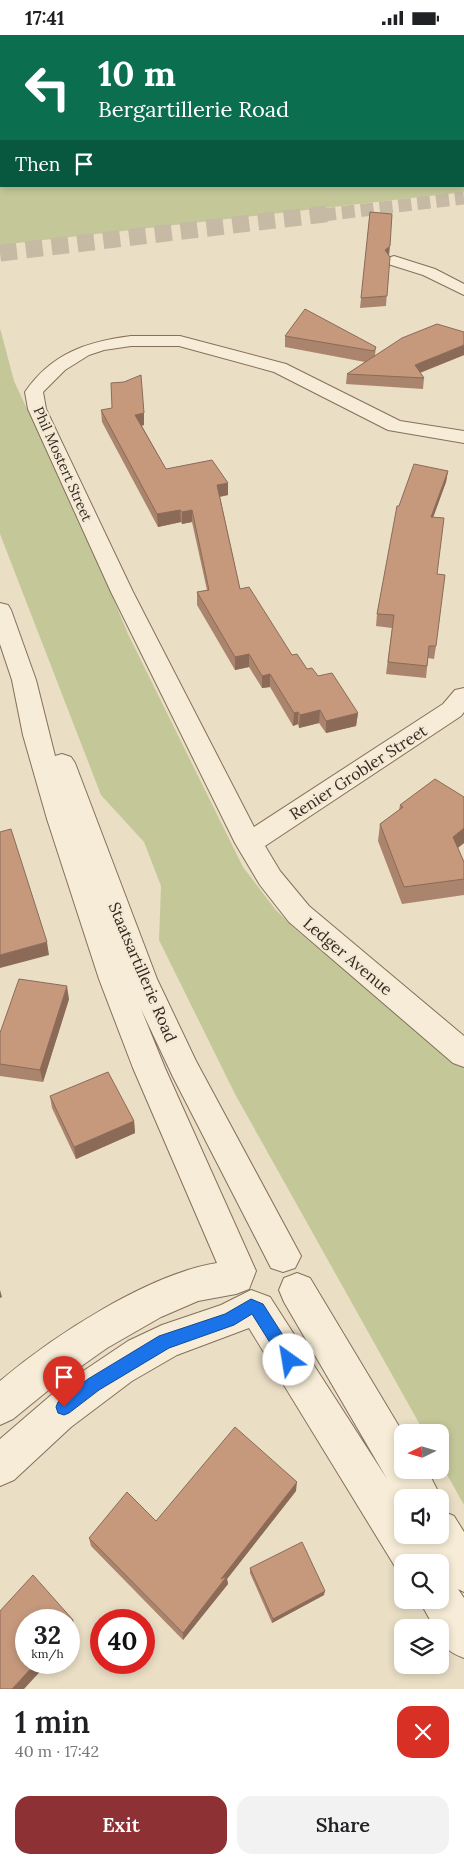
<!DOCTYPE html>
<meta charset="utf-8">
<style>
body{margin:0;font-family:Lora,serif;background:#f2f2f2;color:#202124;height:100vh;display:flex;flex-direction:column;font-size:19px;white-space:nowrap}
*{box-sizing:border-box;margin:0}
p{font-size:16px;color:#757577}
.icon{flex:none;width:28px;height:28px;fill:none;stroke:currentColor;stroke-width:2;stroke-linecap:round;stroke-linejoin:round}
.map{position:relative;height:1654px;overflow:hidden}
.sheet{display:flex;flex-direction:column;background:#fff;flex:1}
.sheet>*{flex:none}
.top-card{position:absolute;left:0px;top:0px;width:465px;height:152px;box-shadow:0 2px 8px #0003;background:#0b6e4f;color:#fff;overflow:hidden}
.needle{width:32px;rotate:265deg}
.buttons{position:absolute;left:394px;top:1389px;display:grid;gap:10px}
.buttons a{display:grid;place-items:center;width:55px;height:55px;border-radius:10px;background:#fff;box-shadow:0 2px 8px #0003;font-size:25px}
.speed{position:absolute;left:15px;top:1574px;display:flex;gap:10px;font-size:25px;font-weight:700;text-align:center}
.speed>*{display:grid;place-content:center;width:65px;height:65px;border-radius:50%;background:#fff;box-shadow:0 2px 8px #0003;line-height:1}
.speed small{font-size:12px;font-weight:400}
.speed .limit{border:8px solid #d22;background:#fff;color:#111}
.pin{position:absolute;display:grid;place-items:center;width:42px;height:42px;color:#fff;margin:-51px -21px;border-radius:50% 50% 50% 0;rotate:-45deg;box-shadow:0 0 5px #0007}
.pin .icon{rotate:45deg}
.me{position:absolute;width:55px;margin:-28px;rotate:328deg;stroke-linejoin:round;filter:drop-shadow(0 0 4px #0008)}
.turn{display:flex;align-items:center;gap:18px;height:105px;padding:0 15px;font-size:22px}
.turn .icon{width:65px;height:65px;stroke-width:2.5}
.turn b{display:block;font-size:35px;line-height:42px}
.then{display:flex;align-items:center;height:48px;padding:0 15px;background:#0003;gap:10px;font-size:19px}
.round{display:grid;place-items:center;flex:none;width:52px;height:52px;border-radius:15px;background:#f2f2f2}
.head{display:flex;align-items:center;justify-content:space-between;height:85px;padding:0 15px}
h1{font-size:30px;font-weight:600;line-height:38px}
.primary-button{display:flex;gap:10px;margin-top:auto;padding:10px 15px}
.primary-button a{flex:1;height:58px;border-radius:15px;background:#8e3135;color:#fff;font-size:20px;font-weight:600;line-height:58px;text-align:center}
.primary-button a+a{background:#f2f2f2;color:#202124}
.status{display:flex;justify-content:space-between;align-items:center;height:35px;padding:0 25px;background:#fff;direction:ltr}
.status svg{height:14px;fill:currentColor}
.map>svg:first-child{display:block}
.green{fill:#c4c899}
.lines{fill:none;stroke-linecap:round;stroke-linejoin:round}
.major-tunnel-far1{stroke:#c6baa4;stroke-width:13;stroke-dasharray:13 6;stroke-linecap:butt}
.major-tunnel{stroke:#c6baa4;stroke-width:17;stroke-dasharray:17 9;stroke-linecap:butt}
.minor-casing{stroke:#84705c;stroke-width:2}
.minor{fill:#f6ecd7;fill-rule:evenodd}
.wall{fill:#aa846c}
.shaded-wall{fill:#8b6b58}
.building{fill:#c6997d;stroke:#8b6b58}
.route{fill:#1a73e8;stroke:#114b97}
.labels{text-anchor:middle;stroke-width:4.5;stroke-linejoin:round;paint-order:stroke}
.far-street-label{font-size:14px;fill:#35291f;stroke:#f3e9d4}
.street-label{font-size:16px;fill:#35291f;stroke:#f3e9d4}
</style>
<div class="status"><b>17:41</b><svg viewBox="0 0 49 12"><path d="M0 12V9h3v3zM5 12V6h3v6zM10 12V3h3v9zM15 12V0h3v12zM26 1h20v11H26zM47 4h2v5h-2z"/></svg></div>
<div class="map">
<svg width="464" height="1654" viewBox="0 0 464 1654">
<rect width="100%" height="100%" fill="#eadec5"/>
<g class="green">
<path d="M464,71V157L0,210V107L1,151H464Z"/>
<path d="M0,293L14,346L95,519L128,599L243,832L275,874L296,895L464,1033V1470L440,1427V1398L424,1397L235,1059L159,905L161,851L144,807L101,760L0,499Z"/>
</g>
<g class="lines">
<path class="major-tunnel-far1" d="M323,180L464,163"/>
<path class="major-tunnel" d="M0,218L334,178"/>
<g class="minor-casing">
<g id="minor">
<path d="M394,221L435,234L464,249V260L423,240L388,229L386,226L388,223Z"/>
<path d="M131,301H180L286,329L400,386L464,396V408L388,395L274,337L179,311H131L104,315L89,320L65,335L43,357L46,374L133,557L254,792L443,669L455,655L464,653V677L461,681L265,811L280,836L309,871L464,1001V1032L453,1028L289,887L260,850L235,808L111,557L28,374L25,357C52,318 86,307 131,301Z"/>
<path d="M0,568L8,570L11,575L36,645L55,721L62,719L71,722L75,728L157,944L196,1026L301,1221L295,1233L283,1237L271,1233L173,1042L141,974L165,1033L256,1236L249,1254L236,1259L198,1266L161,1282L107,1313L56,1349L13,1384L0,1390V1346C53,1301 148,1239 217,1228L133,1033L99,944L47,784L23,700L12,645L0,609Z"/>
<path d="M297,1238L310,1243L403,1398L402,1435H427L441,1462L440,1464V1462H402V1500H440V1475L454,1481L464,1497V1557L458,1554L464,1563V1623C448,1617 440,1611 440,1592H434L419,1565H440V1543L447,1546L440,1534V1528H402V1543L249,1293L177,1320L132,1346L71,1392L14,1445L0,1451V1404L64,1349L128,1306L162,1290L221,1270L251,1255L270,1262L387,1444L284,1267L279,1255L284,1243Z"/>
</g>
</g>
<use href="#minor" class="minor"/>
</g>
<g class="wall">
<path d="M370,177L389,221L386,271L360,273Z"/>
<path d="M285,301L376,312L375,320H464L420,338L424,343L423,354L346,349L347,339L365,327L285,312Z"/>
<path d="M101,375L144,390L142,391L166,434L228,460L220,462L240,554L292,620L307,634L318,641L358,678L356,691L326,698L319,688L299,693L298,689L293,691L270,652L262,653L249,632L235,635L197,570V557L207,555L192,487L182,489L181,487L158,492L102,387Z"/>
<path d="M448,436L446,447L433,482L437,539L436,611L434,624L428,623L426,643L386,639L392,593L376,591L377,579L399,471Z"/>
<path d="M400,770L464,808L458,813L464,827V860L402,869L378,806L380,789L399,775Z"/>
<path d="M69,964L43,1047L0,1041V998Z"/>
<path d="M50,1061L134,1086L135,1098L76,1124L52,1073Z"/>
<path d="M296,1456L227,1544L228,1549L183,1605L91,1511L89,1503L156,1486Z"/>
<path d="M250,1533L324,1560L272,1588L250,1538Z"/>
</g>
<g class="shaded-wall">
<path d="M390,211L389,221L384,225L385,215Z"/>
<path d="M464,310V320L414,340L415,330Z"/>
<path d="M144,378V390L136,391L135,380Z"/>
<path d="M448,436L446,447L429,494L431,482Z"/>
<path d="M228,448V460L217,462V450Z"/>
<path d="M180,475L181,487L158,492L157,479Z"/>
<path d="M192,475V487L182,489V477Z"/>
<path d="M249,619V632L235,635V622Z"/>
<path d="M270,639V652L262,653V641Z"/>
<path d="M320,675L319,688L299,693L300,680Z"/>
<path d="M298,677V689L293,691L294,678Z"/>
<path d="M358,678L356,691L326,698V686Z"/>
<path d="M464,793V808L450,818L453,802Z"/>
<path d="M47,907L49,920L0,933V920Z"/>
<path d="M67,951L69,964L43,1047L40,1035Z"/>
<path d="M134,1086L135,1098L76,1124L74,1112Z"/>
<path d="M0,1255L2,1262L0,1263Z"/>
<path d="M297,1447L296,1456L227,1544L228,1549L183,1605V1598L221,1544Z"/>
<path d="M325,1556L324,1560L272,1588L273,1584Z"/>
<path d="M73,1585L76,1595L69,1603V1590Z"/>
<path d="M36,1628H48L24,1654H12Z"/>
</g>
<g class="building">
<path d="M32,0H464V55V1H30Z"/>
<path d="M370,177L392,179L390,211L385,215L390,222L387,261L361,263Z"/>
<path d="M305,274L376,312L374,316L285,301Z"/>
<path d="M437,289L464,297V310L415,330L424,343L347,339L402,303Z"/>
<path d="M141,340L144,378L135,380L166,434L212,425L228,448L217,450L240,554L249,552L292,620L297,619L307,634L312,633L318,641L332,638L358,678L326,686L320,675L300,680L298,677L294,678L270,639L262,641L249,619L235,622L197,557L209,555L192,475L182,477L180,475L157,479L101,375L112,373L111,348L124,347Z"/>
<path d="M414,429L448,436L431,482L444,483L437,539L445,540L436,611H429L427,631L388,627L394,580L377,579L397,471H399Z"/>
<path d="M435,744L464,762V793L453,802L464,827V844L404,852L380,789L403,772L400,770Z"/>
<path d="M11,794L47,907L0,920V797Z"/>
<path d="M19,944L67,951L40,1035L0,1029V998Z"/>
<path d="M108,1037L134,1086L74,1112L50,1061Z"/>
<path d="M235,1392L297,1447L221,1544L227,1541L183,1598L89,1503L127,1457L156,1486Z"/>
<path d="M302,1507L325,1556L273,1584L250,1533Z"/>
<path d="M33,1540L73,1585L69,1590V1585H26V1628H36L12,1654H0V1576Z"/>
</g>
<path class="route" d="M251,1264L263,1269L295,1319L297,1325L295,1330L289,1333L284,1330L252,1279L234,1290L169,1313L99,1355L69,1378L64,1380L58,1378L56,1372L58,1367L88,1344L159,1301L225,1279Z"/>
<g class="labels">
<g class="far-street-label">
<text transform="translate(63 429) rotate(66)" y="5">Phil Mostert Street</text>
</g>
<g class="street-label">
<text transform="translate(358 737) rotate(-33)" y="6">Renier Grobler Street</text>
<text transform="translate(348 921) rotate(40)" y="6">Ledger Avenue</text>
<text transform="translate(143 937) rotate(67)" y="6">Staatsartillerie Road</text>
</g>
</g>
</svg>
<div class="buttons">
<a><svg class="needle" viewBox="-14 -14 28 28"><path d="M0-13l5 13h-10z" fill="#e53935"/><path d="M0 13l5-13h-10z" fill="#757577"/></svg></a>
<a><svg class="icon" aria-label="sound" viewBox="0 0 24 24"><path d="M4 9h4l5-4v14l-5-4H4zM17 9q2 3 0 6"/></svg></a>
<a><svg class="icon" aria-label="search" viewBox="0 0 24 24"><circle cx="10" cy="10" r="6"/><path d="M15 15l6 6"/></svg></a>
<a><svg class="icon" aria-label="layers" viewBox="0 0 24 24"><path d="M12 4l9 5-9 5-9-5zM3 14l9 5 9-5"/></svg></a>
</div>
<div class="speed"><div>32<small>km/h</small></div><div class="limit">40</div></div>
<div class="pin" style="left:64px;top:1372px;background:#d93025"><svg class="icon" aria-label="arrive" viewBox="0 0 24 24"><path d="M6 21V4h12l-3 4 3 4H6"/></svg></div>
<svg class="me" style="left:289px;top:1325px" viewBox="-20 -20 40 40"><circle r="19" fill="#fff"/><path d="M0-13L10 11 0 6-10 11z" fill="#1a73e8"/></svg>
<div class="top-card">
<div class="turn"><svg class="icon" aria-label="left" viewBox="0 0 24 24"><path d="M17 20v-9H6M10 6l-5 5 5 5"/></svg><div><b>10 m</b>Bergartillerie Road</div></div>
<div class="then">Then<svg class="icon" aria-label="arrive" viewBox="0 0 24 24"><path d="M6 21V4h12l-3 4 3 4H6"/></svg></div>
</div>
</div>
<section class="sheet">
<div class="head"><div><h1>1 min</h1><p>40 m · 17:42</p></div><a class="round" style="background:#d93025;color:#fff"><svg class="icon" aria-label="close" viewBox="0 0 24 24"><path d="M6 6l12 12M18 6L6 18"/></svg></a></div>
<div class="primary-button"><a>Exit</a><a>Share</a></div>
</section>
